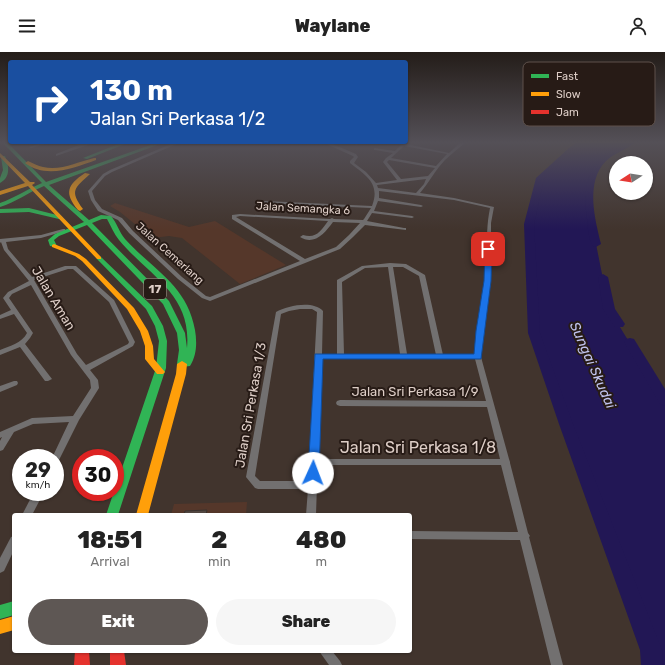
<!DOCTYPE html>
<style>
body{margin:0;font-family:Rubik,sans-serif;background:#f6f6f6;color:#222;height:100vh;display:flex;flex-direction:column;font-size:15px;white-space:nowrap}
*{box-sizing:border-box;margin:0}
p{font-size:13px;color:#767676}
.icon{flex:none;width:22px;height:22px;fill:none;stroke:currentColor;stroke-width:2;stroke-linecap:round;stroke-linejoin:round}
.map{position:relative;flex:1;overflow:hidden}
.side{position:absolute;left:12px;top:461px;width:400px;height:140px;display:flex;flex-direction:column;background:#fff;border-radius:4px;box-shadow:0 1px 3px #0004}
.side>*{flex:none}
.hud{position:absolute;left:8px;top:8px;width:400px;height:84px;border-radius:4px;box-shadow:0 1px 3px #0004;background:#1a4fa0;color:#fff;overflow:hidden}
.needle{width:26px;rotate:258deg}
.tools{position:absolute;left:609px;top:104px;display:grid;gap:8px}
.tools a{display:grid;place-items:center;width:44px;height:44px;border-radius:50%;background:#fff;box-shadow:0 1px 3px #0004;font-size:20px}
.speed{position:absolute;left:12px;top:397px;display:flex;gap:8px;font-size:20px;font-weight:700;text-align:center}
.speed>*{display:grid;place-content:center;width:52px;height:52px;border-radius:50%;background:#fff;box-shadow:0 1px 3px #0004;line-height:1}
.speed small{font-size:10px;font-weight:400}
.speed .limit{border:6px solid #d22;background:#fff;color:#111}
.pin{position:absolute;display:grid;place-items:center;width:34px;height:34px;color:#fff;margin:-17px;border-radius:8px;box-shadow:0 2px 6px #0006}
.me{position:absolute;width:44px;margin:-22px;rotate:2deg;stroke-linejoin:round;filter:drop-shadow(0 0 3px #0008)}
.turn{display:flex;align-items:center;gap:14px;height:84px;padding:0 16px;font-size:18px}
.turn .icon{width:52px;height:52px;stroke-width:2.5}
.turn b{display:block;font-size:28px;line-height:34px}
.eta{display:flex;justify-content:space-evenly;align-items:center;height:68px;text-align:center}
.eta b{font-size:24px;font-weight:800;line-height:28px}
.action{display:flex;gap:8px;margin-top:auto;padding:8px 16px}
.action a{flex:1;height:46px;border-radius:24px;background:#5e5754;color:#fff;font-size:16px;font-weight:800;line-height:46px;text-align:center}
.action a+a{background:#f6f6f6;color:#222}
header{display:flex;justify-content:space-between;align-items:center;height:52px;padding:0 16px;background:#fff;font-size:18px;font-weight:800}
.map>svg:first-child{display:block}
.built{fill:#55372a}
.water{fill:#221755}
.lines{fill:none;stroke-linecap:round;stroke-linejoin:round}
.river{fill:#221755;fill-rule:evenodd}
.building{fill:#534842;stroke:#3a322e}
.street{fill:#727070;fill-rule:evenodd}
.fast{fill:#30b455;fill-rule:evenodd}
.slow{fill:#ff9f0a;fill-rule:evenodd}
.jam{fill:#e5322d;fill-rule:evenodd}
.route{fill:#1a73e8;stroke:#114b97}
.labels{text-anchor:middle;stroke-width:4;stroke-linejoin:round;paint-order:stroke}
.far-street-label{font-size:11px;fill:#decec7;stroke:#271b16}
.shield{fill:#271b16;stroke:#a79892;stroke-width:1}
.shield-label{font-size:12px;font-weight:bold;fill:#decec7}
.street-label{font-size:13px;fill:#decec7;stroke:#271b16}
.water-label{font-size:14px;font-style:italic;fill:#c0c3ee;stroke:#271b16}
.near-street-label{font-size:16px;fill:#decec7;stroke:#271b16}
.key{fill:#271b16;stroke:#5e514b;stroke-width:1}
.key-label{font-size:11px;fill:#decec7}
</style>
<header><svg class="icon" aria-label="menu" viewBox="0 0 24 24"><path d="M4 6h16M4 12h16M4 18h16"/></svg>Waylane<svg class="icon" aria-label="person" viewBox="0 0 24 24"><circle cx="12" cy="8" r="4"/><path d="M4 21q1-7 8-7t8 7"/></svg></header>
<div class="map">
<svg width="665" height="613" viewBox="0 0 665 613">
<rect width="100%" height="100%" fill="#41342d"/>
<g class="built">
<path d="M115,151L189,175L215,169L286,213L240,232L182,186L169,184L152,186L120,160L110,154Z"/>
<path d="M247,450L246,463H171L174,452Z"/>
</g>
<path class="water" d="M581,91H631L617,98L601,109L593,125L589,157L609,257L665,349V613H652L650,598L566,372L534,281L529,172L540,126L571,97Z"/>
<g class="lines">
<g class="river">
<path d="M576,91H584L573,98L544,127L534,172L540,281L573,372L662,598L663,613H641L640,598L559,372L528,281L524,172L536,126L569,96Z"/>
<path d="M625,91H634C626,98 614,101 606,109C585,130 595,167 601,192L596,195L593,194C588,187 588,175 587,167C582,128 589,109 625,91Z"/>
<path d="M603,222L608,225L615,257L625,272L623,275H615L603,257L598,225Z"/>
<path d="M630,286L634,287L665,337V354L660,352L624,290L626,287Z"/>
</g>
</g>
<path class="building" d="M207,458L206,463H184L185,459Z"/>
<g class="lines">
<g class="street">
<path d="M41,91H49L31,96L29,95Z"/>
<path d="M69,91H94L56,104V102L79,93Z"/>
<path d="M173,91H179L112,120L105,124L92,139L95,148L102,157L122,166L133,179L182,225L206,244L210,245L300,209L232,167V163L240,162L330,167L332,166L334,167L363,168L364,167L371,156L265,151L263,150L265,149L372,154C381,131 365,123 350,111V109L354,105L353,104L324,91H330L356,102L358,105L354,111L366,120L376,131L397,128L383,110L386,106L393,101L375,98H374V96L395,99L403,91H407L406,92L449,101L460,91H465C458,97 451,102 445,108C435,118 429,131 420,141L454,146L494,155L491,171V229L483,279L481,305L509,407L510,410V411L528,481L530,484L529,485L563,613H551L520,488L410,487V479L518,480L501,413H330L327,412L326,410L327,408L330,407H500L487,355L340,354L337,353L336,351L337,349L340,348L486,349L475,307L321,306L316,463H306L308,437H258L255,436L246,425L276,260C288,254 312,248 323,259L322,302H337V228L362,214L390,211L406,212L425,223L443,303H475C477,278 482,254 485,230C488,205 485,180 490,156L454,148L379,139V146L421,153L423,154L421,155L378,149L374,159L412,164L414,165L412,166L372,161L367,169L404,176H406V178L365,173L353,185L340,197L210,249L202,246L178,227L129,181L118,168L98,159L91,148L88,139L103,122L110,118ZM404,94L447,102L436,114L391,106ZM389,108L435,116L428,124L401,127L387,110ZM426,127L424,132L416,141L378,136L377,133ZM240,164L328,169C321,179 316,187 303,183L300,185C314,194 325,181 333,170L360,171L349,183L336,195L305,207L236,165ZM388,215L400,302H344L342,230L365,216ZM393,215H403L419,224L436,303L407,302ZM300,257H312L317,260L308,429H260L255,424L281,262L289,259Z"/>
<path d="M355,91H359L356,93Z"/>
<path d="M63,177H65V179L41,186L6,190L8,197L32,225L65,214H76L114,248L135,290L133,294L90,318L98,328L99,336L79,368L58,410L55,411V406H52L69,370L33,372L14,380L3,398L0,399V389L2,385L0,386V380L32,366L73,364L91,336L90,328L71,303L31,233L12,242L9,246L33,281L30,286L25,292L52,327L48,329H45L20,295L0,303V298C10,294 22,291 27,281L14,262L0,267V263L11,258L3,246L8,240L29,229L4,198L1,190L0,191V187L41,183ZM68,217H73L109,250L129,290L128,292L86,313L77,302L34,228Z"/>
<path d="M14,329H17L18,331L17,333L0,340V334Z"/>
<path d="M34,440H44L32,463H22Z"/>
<path d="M14,484V498L4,519L0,521V506L11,485Z"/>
<path d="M319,599H332L340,609L342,613H329Z"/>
</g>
<g class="fast">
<path d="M3,91H8L46,130L156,91H163L49,133L89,168L101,163L111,164C117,171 119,180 125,187C153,218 187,233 195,278C197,290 197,303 190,314L182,315L177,312L179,298L177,281L163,252L87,173L59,184L54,188L57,194L56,195L50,194L48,188L55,182L84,170L44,134C29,140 16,150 0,155V151C15,146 27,137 42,131ZM102,167H107C111,174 114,182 119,188C149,224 192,242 187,296L185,281L169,249L92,171Z"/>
<path d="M121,91H128L87,107L83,106Z"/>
<path d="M3,104H5C9,114 11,125 0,131V126L3,118L1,105Z"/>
<path d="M29,156L61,164L62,165L59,167L29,160L0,161V157Z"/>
<path d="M99,204L101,205L152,254L163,274L167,289L166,316L118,463H106L156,316L159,289L155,274L146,257L97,207V205Z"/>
<path d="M14,549V563L0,567V553Z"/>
</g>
<g class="slow">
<path d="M0,101L30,130H34L35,131L32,133L101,205V207H97L28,134L0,143V139L25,131L0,105Z"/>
<path d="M94,106H96V108C74,116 46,127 25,111L28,109C33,111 38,114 43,115C61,119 77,110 94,106Z"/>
<path d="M85,121L90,122C75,136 69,138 83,157L80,159L78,158C64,141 67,133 85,121Z"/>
<path d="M54,192L79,202L86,207L134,256L148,279L153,294L154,307L165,320L163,322H157L145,307V294L140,279L127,257L82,209L75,204L52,195V193Z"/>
<path d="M182,309L187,312L186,322L148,463H136L176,322L177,312Z"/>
<path d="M14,564V578L0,582V568Z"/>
</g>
<g class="jam">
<path d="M75,599H89L90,613H74Z"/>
<path d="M110,599H124L126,613H110Z"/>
</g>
</g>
<linearGradient id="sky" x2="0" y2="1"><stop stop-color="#241d19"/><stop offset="0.51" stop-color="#545057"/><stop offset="1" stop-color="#545057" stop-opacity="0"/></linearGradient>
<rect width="665" height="177" fill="url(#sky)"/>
<path class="route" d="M488,195L492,197L491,229L481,307H323L319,421L317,424L313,426L309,424L308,421L315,302H474L476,279L484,229L485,197Z"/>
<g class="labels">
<g class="far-street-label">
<text transform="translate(303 156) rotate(3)" y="4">Jalan Semangka 6</text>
<text transform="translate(170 201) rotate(42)" y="4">Jalan Cemerlang</text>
</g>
<rect class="shield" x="144" y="227" width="22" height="20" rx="3"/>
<g class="shield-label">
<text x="155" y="241">17</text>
</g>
<g class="street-label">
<text transform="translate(54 246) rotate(59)" y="5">Jalan Aman</text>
<text x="415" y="344">Jalan Sri Perkasa 1/9</text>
<text transform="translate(250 353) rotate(-80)" y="5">Jalan Sri Perkasa 1/3</text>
</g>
<g class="water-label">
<text transform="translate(593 313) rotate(66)" y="5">Sungai Skudai</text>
</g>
<g class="near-street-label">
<text x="418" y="401">Jalan Sri Perkasa 1/8</text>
</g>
</g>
<rect x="523" y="10" width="132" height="64" rx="6" class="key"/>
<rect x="531" y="22" width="18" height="4" fill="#30b455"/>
<rect x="531" y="40" width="18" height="4" fill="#ff9f0a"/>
<rect x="531" y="58" width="18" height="4" fill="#e5322d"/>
<g class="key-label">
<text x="556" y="28">Fast</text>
<text x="556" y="46">Slow</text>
<text x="556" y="64">Jam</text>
</g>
</svg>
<div class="tools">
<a><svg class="needle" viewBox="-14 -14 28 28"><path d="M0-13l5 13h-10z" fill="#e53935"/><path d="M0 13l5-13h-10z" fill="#767676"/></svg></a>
</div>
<div class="speed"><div>29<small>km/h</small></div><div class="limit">30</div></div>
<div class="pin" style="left:488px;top:197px;background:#d93025"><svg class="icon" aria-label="arrive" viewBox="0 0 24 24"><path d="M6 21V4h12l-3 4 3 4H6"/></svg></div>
<svg class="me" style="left:313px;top:421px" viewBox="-20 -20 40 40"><circle r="19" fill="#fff"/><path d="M0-13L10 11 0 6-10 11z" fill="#1a73e8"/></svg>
<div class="hud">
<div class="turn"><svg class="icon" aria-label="right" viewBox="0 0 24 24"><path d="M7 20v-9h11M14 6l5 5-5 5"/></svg><div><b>130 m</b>Jalan Sri Perkasa 1/2</div></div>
</div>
<section class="side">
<div class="eta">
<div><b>18:51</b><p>Arrival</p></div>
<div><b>2</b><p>min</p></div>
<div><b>480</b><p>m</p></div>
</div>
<div class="action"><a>Exit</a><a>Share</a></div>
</section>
</div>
